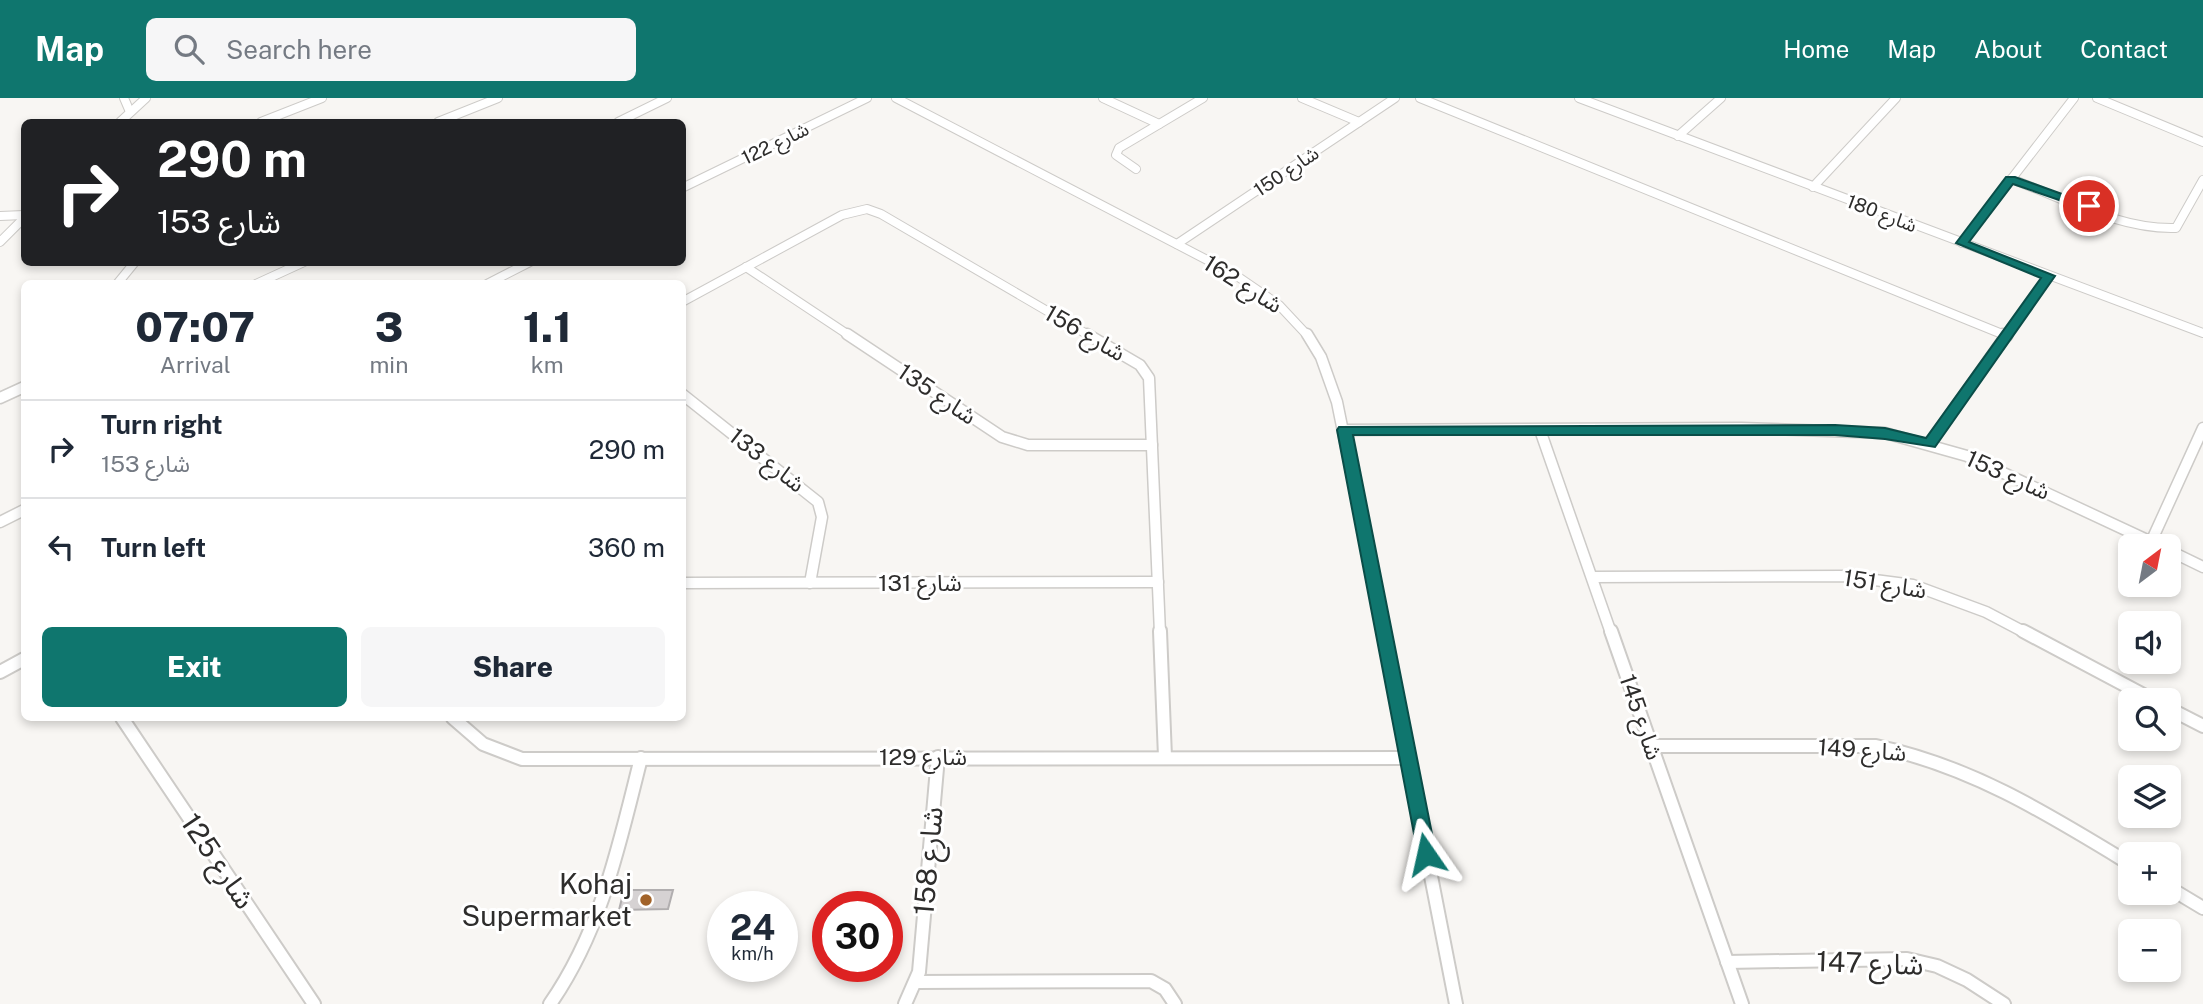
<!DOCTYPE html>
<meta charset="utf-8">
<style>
body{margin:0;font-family:"Public Sans","Noto Sans Arabic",sans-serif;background:#f6f6f7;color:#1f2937;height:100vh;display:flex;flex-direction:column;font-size:26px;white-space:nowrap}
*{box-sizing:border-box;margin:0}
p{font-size:23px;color:#747a83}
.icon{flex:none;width:38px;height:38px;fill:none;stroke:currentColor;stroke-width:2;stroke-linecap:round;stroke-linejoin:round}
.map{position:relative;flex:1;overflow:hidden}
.drawer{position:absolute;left:21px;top:182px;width:665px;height:441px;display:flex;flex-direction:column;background:#fff;border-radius:10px;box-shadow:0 4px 10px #0003}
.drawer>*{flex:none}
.hud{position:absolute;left:21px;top:21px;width:665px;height:147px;border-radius:10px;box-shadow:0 4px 10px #0003;background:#202124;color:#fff;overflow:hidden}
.needle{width:46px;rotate:32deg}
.controls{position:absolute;left:2118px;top:436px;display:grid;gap:14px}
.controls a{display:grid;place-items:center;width:63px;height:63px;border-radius:10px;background:#fff;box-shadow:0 4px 10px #0003;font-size:35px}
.speed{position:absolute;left:707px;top:793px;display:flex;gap:14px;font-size:35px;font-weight:700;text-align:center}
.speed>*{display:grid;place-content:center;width:91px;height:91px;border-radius:50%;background:#fff;box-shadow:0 4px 10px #0003;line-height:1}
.speed small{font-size:18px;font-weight:400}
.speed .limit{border:10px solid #d22;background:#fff;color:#111}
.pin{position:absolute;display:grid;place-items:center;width:60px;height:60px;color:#fff;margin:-30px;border:4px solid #fff;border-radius:50%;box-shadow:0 2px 7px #0007}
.me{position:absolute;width:77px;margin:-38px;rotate:349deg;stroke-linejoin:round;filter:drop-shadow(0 0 5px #0008)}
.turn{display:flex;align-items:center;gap:24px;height:147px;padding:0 21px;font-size:32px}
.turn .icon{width:91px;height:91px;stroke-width:2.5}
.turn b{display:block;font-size:49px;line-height:60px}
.eta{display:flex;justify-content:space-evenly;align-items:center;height:119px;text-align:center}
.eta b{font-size:42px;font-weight:800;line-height:49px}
.action{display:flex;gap:14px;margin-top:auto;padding:14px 21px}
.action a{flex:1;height:80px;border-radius:10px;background:#0f766e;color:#fff;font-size:28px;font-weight:800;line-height:80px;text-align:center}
.action a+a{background:#f6f6f7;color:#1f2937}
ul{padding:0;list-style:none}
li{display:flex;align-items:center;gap:21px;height:98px;padding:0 21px;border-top:2px solid #e0e1e3}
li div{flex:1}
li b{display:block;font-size:26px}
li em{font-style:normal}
header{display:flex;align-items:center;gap:42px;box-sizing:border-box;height:98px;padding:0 35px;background:#0f766e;color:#fff}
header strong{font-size:33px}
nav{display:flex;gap:38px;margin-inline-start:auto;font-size:24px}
.search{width:490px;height:63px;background:#f6f6f7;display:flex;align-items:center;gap:18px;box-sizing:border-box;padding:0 24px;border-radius:10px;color:#747a83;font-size:26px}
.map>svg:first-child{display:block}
.building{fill:#d6d2d3;stroke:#b1aeaf;stroke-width:2}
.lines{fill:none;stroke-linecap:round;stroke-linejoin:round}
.minor-far2-casing{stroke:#cdcbc8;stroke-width:10}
.minor-far1-casing{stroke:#cdcbc8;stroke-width:13}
.minor-casing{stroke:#cdcbc8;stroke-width:16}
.minor-far2{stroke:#fff;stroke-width:8}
.minor-far1{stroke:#fff;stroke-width:10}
.minor{stroke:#fff;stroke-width:12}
.route{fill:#0f766e;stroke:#0a4d48;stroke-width:2}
.poi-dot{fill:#a2632a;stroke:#fff;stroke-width:2.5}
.labels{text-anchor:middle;stroke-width:6;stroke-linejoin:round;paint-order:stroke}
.far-street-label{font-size:19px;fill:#2e2d2c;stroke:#fff}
.street-label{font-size:23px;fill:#2e2d2c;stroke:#fff}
.near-street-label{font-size:28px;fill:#2e2d2c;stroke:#fff}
.near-poi-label{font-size:28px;fill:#2e2d2c;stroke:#fff;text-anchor:end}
</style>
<header>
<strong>Map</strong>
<div class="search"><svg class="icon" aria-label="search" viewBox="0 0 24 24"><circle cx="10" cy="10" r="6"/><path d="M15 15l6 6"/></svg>Search here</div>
<nav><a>Home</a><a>Map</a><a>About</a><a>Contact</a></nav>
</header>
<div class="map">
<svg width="2203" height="906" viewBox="0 0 2203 906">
<rect width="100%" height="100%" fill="#f8f6f3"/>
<path class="building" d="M624,792H673L668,811L619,812Z"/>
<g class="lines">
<g class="minor-far2-casing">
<g id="minor-far2">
<path d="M124,0L130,14"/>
<path d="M896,0L1234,176L1279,207L1308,238"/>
<path d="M1103,0L1159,26"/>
<path d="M1302,0L1359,24"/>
<path d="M1420,0L2007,238"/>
<path d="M1579,0L2203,235"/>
<path d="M2097,0L2203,44"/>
<path d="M120,24L146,0"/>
<path d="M261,24L322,0"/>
<path d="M438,24L498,0"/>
<path d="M618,24L667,0"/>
<path d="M1678,38L1721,0"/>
<path d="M1136,71L1116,57L1119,50L1203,0"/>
<path d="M2011,81C2063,100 2120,132 2176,130L2203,82"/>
<path d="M1813,89L1896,0"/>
<path d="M682,90L867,0"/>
<path d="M0,118L24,117"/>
<path d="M0,144L24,120"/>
<path d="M1962,145L2074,0"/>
<path d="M1177,146L1395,0"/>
<path d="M746,169L850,238"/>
<path d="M117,186L135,164"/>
<path d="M256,186L304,164"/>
<path d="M487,186L530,164"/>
<path d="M682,204L842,117L867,111L881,116L1090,238"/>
<path d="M2006,238L2048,178"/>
</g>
</g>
<g class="minor-far1-casing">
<g id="minor-far1">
<path d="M847,236L1002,339L1028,347H1152"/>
<path d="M1087,236L1140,267L1149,280L1160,535"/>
<path d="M1307,236L1321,259L1337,304L1384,535"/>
<path d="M2003,236L2007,238"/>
<path d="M682,296L818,404L822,419L810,485"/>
<path d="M0,300L24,289"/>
<path d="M1344,332L1741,330L1885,335L1967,358L2160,448"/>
<path d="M1540,332L1611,535"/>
<path d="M1930,345L2007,236"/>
<path d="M0,424L24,412"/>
<path d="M2151,444L2203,330"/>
<path d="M2168,452L2203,469"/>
<path d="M1592,479L1844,478L1913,487L1986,514L2026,535"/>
<path d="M682,485L1158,484"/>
</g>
</g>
<g class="minor-casing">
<g id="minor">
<path d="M1160,533L1165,659"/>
<path d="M1383,533L1456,906"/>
<path d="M1611,533L1742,906"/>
<path d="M2023,533L2153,602"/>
<path d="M0,574L24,561"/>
<path d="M2168,610L2203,628"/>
<path d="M122,620L314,906"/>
<path d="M453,620L483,646L522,661L1407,660"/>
<path d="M1651,648H1876C1971,668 2048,716 2130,766"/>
<path d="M2168,789L2203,810"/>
<path d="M1727,864L1907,861L1937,868L1967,882L2004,906"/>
<path d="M916,884L1151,883L1165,891L1175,906"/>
<path d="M550,906C602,831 619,747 641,660"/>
<path d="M905,906L919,874L938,659"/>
</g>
</g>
<use href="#minor-far2" class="minor-far2"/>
<use href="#minor-far1" class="minor-far1"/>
<use href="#minor" class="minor"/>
</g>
<path class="route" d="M2006,79H2015L2095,108L2085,111L2013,86L1969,144L2055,178L1935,349L1885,341L1835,337H1353L1436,756L1433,762L1426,765L1419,762L1337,332L1339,329L1835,327L1885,330L1926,340L2041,180L1956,145Z"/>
<circle class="poi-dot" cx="646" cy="802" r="7"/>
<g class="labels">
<g class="far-street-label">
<text transform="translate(775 45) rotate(-26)" y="7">شارع 122</text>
<text transform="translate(1286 73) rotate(-34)" y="7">شارع 150</text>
<text transform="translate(1882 115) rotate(21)" y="7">شارع 180</text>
</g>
<g class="street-label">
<text transform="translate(1243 186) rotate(32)" y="8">شارع 162</text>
<text transform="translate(1085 235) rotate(30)" y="8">شارع 156</text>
<text transform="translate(937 296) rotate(34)" y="8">شارع 135</text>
<text transform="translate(767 362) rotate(38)" y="8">شارع 133</text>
<text transform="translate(2008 377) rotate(24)" y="8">شارع 153</text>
<text x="920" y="493">شارع 131</text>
<text transform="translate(1885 486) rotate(9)" y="8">شارع 151</text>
<text transform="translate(1641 619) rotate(71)" y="8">شارع 145</text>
<text transform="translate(1862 652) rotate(4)" y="8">شارع 149</text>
<text x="923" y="667">شارع 129</text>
</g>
<g class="near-street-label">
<text transform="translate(218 763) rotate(56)" y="10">شارع 125</text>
<text transform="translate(928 763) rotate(-85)" y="10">شارع 158</text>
<text transform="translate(1870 865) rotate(2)" y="10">شارع 147</text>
</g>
<g class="near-poi-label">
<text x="632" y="796">Kohaj<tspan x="632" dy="32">Supermarket</tspan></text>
</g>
</g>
</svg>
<div class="controls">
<a><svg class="needle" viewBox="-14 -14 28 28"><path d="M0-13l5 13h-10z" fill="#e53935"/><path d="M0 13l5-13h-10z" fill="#747a83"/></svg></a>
<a><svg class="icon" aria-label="sound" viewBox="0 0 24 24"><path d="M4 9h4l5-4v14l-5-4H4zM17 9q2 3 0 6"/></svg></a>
<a><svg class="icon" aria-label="search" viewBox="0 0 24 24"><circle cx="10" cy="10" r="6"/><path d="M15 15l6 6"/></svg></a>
<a><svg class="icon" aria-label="layers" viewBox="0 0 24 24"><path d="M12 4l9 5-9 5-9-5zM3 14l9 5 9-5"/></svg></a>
<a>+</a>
<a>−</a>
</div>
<div class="speed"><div>24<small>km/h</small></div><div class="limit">30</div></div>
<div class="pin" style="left:2089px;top:108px;background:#d93025"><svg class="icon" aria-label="arrive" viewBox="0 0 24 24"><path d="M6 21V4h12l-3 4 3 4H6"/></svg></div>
<svg class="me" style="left:1426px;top:756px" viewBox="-20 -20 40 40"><path d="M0-17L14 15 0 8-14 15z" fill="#0f766e" stroke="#fff" stroke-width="4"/></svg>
<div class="hud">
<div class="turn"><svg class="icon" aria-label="right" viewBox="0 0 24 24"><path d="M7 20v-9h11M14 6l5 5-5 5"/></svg><div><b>290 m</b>شارع 153</div></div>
</div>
<section class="drawer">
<div class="eta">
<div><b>07:07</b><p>Arrival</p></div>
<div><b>3</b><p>min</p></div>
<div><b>1.1</b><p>km</p></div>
</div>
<ul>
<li><svg class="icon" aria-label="right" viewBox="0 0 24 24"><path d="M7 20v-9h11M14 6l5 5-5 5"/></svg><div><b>Turn right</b><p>شارع 153</p></div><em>290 m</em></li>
<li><svg class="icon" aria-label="left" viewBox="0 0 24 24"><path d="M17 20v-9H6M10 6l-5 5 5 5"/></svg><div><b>Turn left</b></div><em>360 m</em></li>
</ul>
<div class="action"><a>Exit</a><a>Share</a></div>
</section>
</div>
